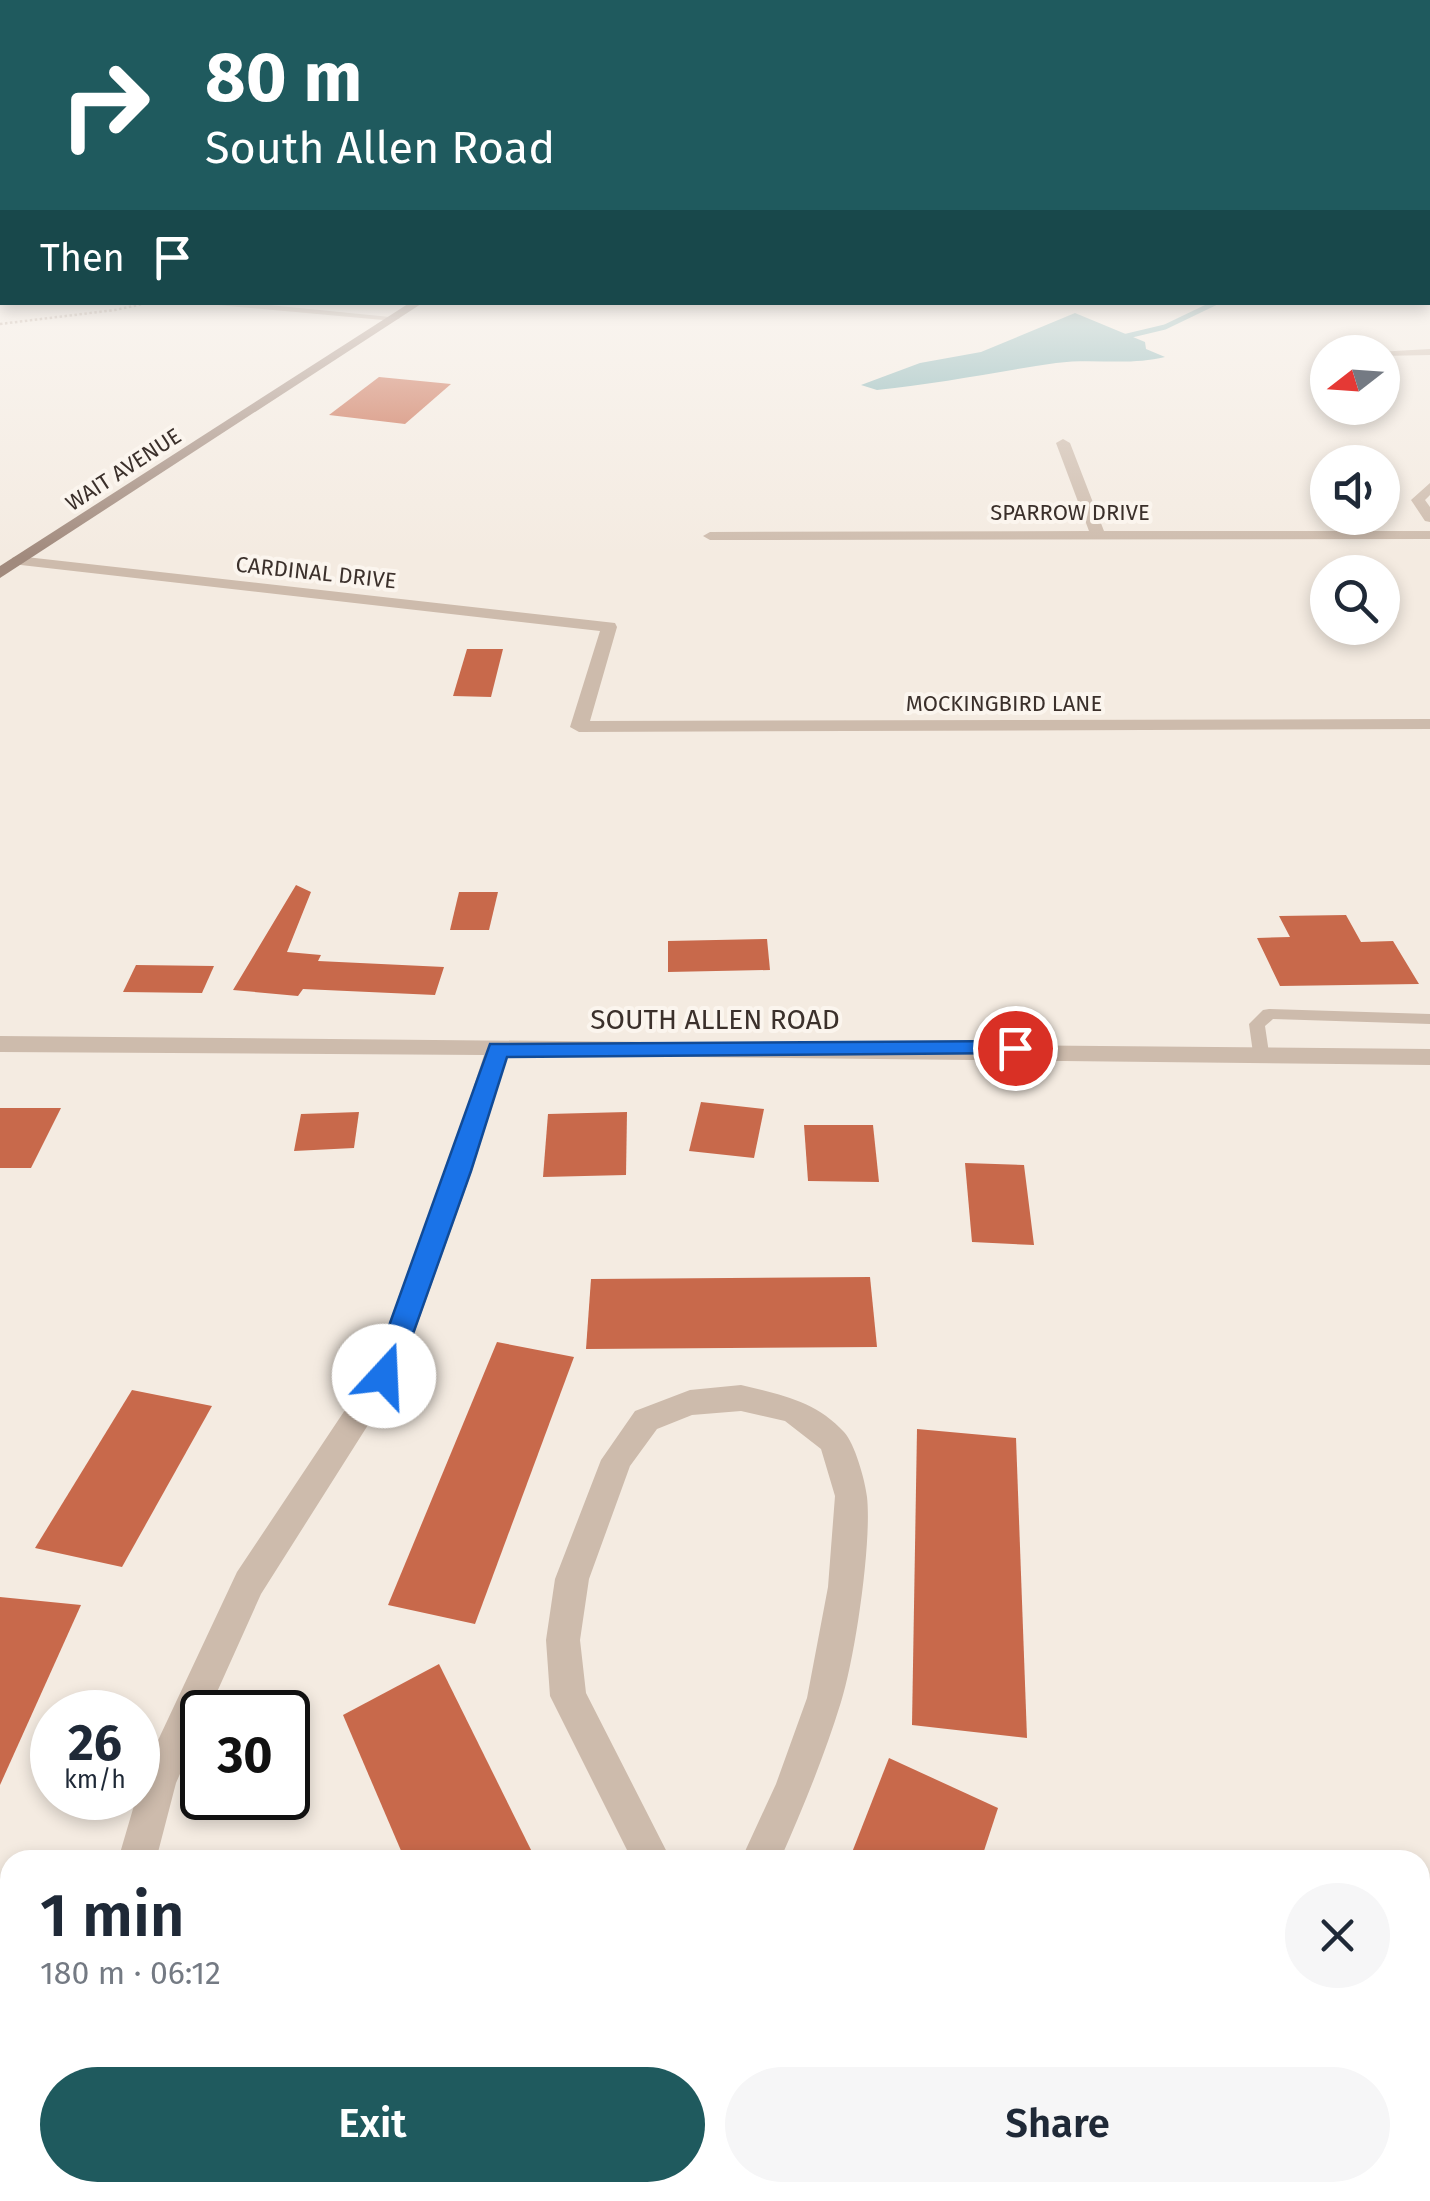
<!DOCTYPE html>
<meta charset="utf-8">
<style>
body{margin:0;font-family:"Fira Sans",sans-serif;background:#f6f6f7;color:#1f2937;height:100vh;display:flex;flex-direction:column;font-size:38px;white-space:nowrap}
*{box-sizing:border-box;margin:0}
p{font-size:32px;color:#747a83}
.icon{flex:none;width:55px;height:55px;fill:none;stroke:currentColor;stroke-width:2;stroke-linecap:round;stroke-linejoin:round}
.map{position:relative;flex:1;overflow:hidden}
.details{position:absolute;left:0px;top:1850px;width:1430px;height:352px;display:flex;flex-direction:column;background:#fff;border-radius:30px 30px 0 0;box-shadow:0 5px 15px #0003}
.details>*{flex:none}
.hud{position:absolute;left:0px;top:0px;width:1430px;height:305px;box-shadow:0 5px 15px #0003;background:#1f5a5e;color:#fff;overflow:hidden}
.needle{width:65px;rotate:253deg}
.buttons{position:absolute;left:1310px;top:335px;display:grid;gap:20px}
.buttons a{display:grid;place-items:center;width:90px;height:90px;border-radius:50%;background:#fff;box-shadow:0 5px 15px #0003;font-size:50px}
.speed{position:absolute;left:30px;top:1690px;display:flex;gap:20px;font-size:50px;font-weight:700;text-align:center}
.speed>*{display:grid;place-content:center;width:130px;height:130px;border-radius:50%;background:#fff;box-shadow:0 5px 15px #0003;line-height:1}
.speed small{font-size:25px;font-weight:400}
.speed .limit{border:5px solid #111;border-radius:15px;background:#fff;color:#111}
.pin{position:absolute;display:grid;place-items:center;width:85px;height:85px;color:#fff;margin:-42px;border:5px solid #fff;border-radius:50%;box-shadow:0 2px 10px #0007}
.me{position:absolute;width:110px;margin:-55px;rotate:20deg;stroke-linejoin:round;filter:drop-shadow(0 0 8px #0008)}
.turn{display:flex;align-items:center;gap:35px;height:210px;padding:0 40px;font-size:45px}
.turn .icon{width:130px;height:130px;stroke-width:2.5}
.turn b{display:block;font-size:70px;line-height:85px}
.then{display:flex;align-items:center;height:95px;padding:0 40px;background:#0003;gap:20px;font-size:38px}
.round{display:grid;place-items:center;flex:none;width:105px;height:105px;border-radius:52px;background:#f6f6f7}
.headline{display:flex;align-items:center;justify-content:space-between;height:170px;padding:0 40px}
h1{font-size:60px;font-weight:600;line-height:75px}
.action{display:flex;gap:20px;margin-top:auto;padding:20px 40px}
.action a{flex:1;height:115px;border-radius:60px;background:#1f5a5e;color:#fff;font-size:40px;font-weight:600;line-height:115px;text-align:center}
.action a+a{background:#f6f6f7;color:#1f2937}
.map>svg:first-child{display:block}
.water{fill:#7fb0b2}
.lines{fill:none;stroke-linecap:round;stroke-linejoin:round}
.stream{stroke:#7fb0b2;stroke-width:5}
.building{fill:#c8694b}
.path{stroke:#b9a596;stroke-width:2.5;stroke-dasharray:2.5 2.5;stroke-linecap:butt}
.service{fill:#cdbbac;fill-rule:evenodd}
.minor{fill:#cdbbac;fill-rule:evenodd}
.secondary{fill:#a18a7d;fill-rule:evenodd}
.route{fill:#1a73e8;stroke:#114b97;stroke-width:2.5}
.labels{text-anchor:middle;stroke-width:8;stroke-linejoin:round;paint-order:stroke}
.far-street-label{font-size:22px;fill:#3b302b;stroke:#fbf5ee}
.street-label{font-size:28px;fill:#3b302b;stroke:#fbf5ee}
</style>
<div class="map">
<svg width="1430" height="2201" viewBox="0 0 1430 2201">
<rect width="100%" height="100%" fill="#f4ebe1"/>
<path class="water" d="M1075,313L1145,342L1146,349L1165,357C1129,366 1093,358 1056,363C996,372 937,384 877,390L861,385L920,363L981,352Z"/>
<g class="lines">
<path class="stream" d="M1123,337L1165,327L1217,302"/>
</g>
<g class="building">
<path d="M379,377L451,384L405,424L329,415Z"/>
<path d="M467,649H503L491,697L453,696Z"/>
<path d="M296,885L311,892L287,952L321,955L318,961L444,967L435,995L303,989L298,996L233,990Z"/>
<path d="M459,892H498L489,930H450Z"/>
<path d="M1346,915L1361,942L1393,941L1419,984L1280,986L1257,938L1290,937L1279,916Z"/>
<path d="M767,939L770,970L668,972V941Z"/>
<path d="M136,965L214,966L202,993L123,992Z"/>
<path d="M701,1102L764,1109L754,1158L689,1151Z"/>
<path d="M0,1108H61L31,1168H0Z"/>
<path d="M359,1112L354,1148L294,1151L301,1114Z"/>
<path d="M627,1112L626,1175L543,1177L548,1114Z"/>
<path d="M804,1125H873L879,1182L808,1181Z"/>
<path d="M965,1163L1024,1165L1034,1245L972,1242Z"/>
<path d="M870,1277L877,1347L586,1349L591,1279Z"/>
<path d="M497,1342L574,1357L475,1624L388,1605Z"/>
<path d="M132,1390L212,1406L122,1567L35,1548Z"/>
<path d="M917,1429L1016,1438L1027,1738L912,1725Z"/>
<path d="M0,1597L81,1605L0,1785Z"/>
<path d="M439,1664L536,1860H405L343,1715Z"/>
<path d="M889,1758L998,1808L981,1860H849Z"/>
</g>
<g class="lines">
<path class="path" d="M0,324L115,310L152,302"/>
<path class="service" d="M1269,1009L1430,1014V1024L1273,1019L1265,1026L1269,1053L1261,1059L1253,1053L1249,1024L1263,1010Z"/>
<g class="minor">
<rect x="0" y="262" width="2" height="6"/>
<path d="M185,302H238L400,318L394,321Z"/>
<path d="M1430,349V355L1382,356V352H1377Z"/>
<path d="M1328,356V364L1323,362V358Z"/>
<path d="M1063,439L1070,443L1104,531H1430V539L710,540L703,536L710,532L1089,531L1056,443Z"/>
<path d="M1430,483V495L1425,500L1430,507V522L1425,521L1411,500Z"/>
<path d="M17,556L615,623L617,627L590,721L1430,719V729L579,732L570,727L600,631L12,564V558Z"/>
<path d="M0,1036L1430,1049V1065L508,1055L472,1171L399,1376L261,1594L208,1712H202V1724L176,1783L156,1860H118L145,1768L237,1572L371,1371L446,1171L484,1055L0,1052Z"/>
<path d="M741,1385C779,1394 816,1401 844,1432C855,1444 865,1480 867,1497C872,1542 855,1658 841,1702C824,1757 803,1808 780,1860H741L776,1784L807,1698L828,1587L835,1496L821,1449L785,1421L741,1411L692,1415L657,1429L630,1466L589,1579L580,1640L586,1693L671,1860H632L550,1696L546,1640L555,1579L601,1460L635,1411L690,1390Z"/>
<path d="M31,2192H75L73,2201H29Z"/>
<path d="M436,2192H502L505,2201H439Z"/>
<path d="M564,2192H609L606,2201H561Z"/>
</g>
<path class="secondary" d="M411,302H424L0,578V566Z"/>
</g>
<linearGradient id="sky" x2="0" y2="1"><stop stop-color="#7eb2d2"/><stop offset="0.45" stop-color="#faf6f2"/><stop offset="1" stop-color="#faf6f2" stop-opacity="0"/></linearGradient>
<rect width="1430" height="557" fill="url(#sky)"/>
<path class="route" d="M1015,1041L1026,1048L1023,1053L507,1057L471,1171L398,1376L394,1384L384,1387L375,1384L371,1376L490,1044Z"/>
<g class="labels">
<g class="far-street-label">
<text transform="translate(123 469) rotate(-33)" y="8">WAIT AVENUE</text>
<text x="1070" y="520">SPARROW DRIVE</text>
<text transform="translate(316 572) rotate(6)" y="8">CARDINAL DRIVE</text>
<text x="1004" y="711">MOCKINGBIRD LANE</text>
</g>
<g class="street-label">
<text x="715" y="1029">SOUTH ALLEN ROAD</text>
</g>
</g>
</svg>
<div class="buttons">
<a><svg class="needle" viewBox="-14 -14 28 28"><path d="M0-13l5 13h-10z" fill="#e53935"/><path d="M0 13l5-13h-10z" fill="#747a83"/></svg></a>
<a><svg class="icon" aria-label="sound" viewBox="0 0 24 24"><path d="M4 9h4l5-4v14l-5-4H4zM17 9q2 3 0 6"/></svg></a>
<a><svg class="icon" aria-label="search" viewBox="0 0 24 24"><circle cx="10" cy="10" r="6"/><path d="M15 15l6 6"/></svg></a>
</div>
<div class="speed"><div>26<small>km/h</small></div><div class="limit">30</div></div>
<div class="pin" style="left:1015px;top:1048px;background:#d93025"><svg class="icon" aria-label="arrive" viewBox="0 0 24 24"><path d="M6 21V4h12l-3 4 3 4H6"/></svg></div>
<svg class="me" style="left:384px;top:1376px" viewBox="-20 -20 40 40"><circle r="19" fill="#fff"/><path d="M0-13L10 11 0 6-10 11z" fill="#1a73e8"/></svg>
<div class="hud">
<div class="turn"><svg class="icon" aria-label="right" viewBox="0 0 24 24"><path d="M7 20v-9h11M14 6l5 5-5 5"/></svg><div><b>80 m</b>South Allen Road</div></div>
<div class="then">Then<svg class="icon" aria-label="arrive" viewBox="0 0 24 24"><path d="M6 21V4h12l-3 4 3 4H6"/></svg></div>
</div>
<section class="details">
<div class="headline"><div><h1>1 min</h1><p>180 m · 06:12</p></div><a class="round"><svg class="icon" aria-label="close" viewBox="0 0 24 24"><path d="M6 6l12 12M18 6L6 18"/></svg></a></div>
<div class="action"><a>Exit</a><a>Share</a></div>
</section>
</div>
